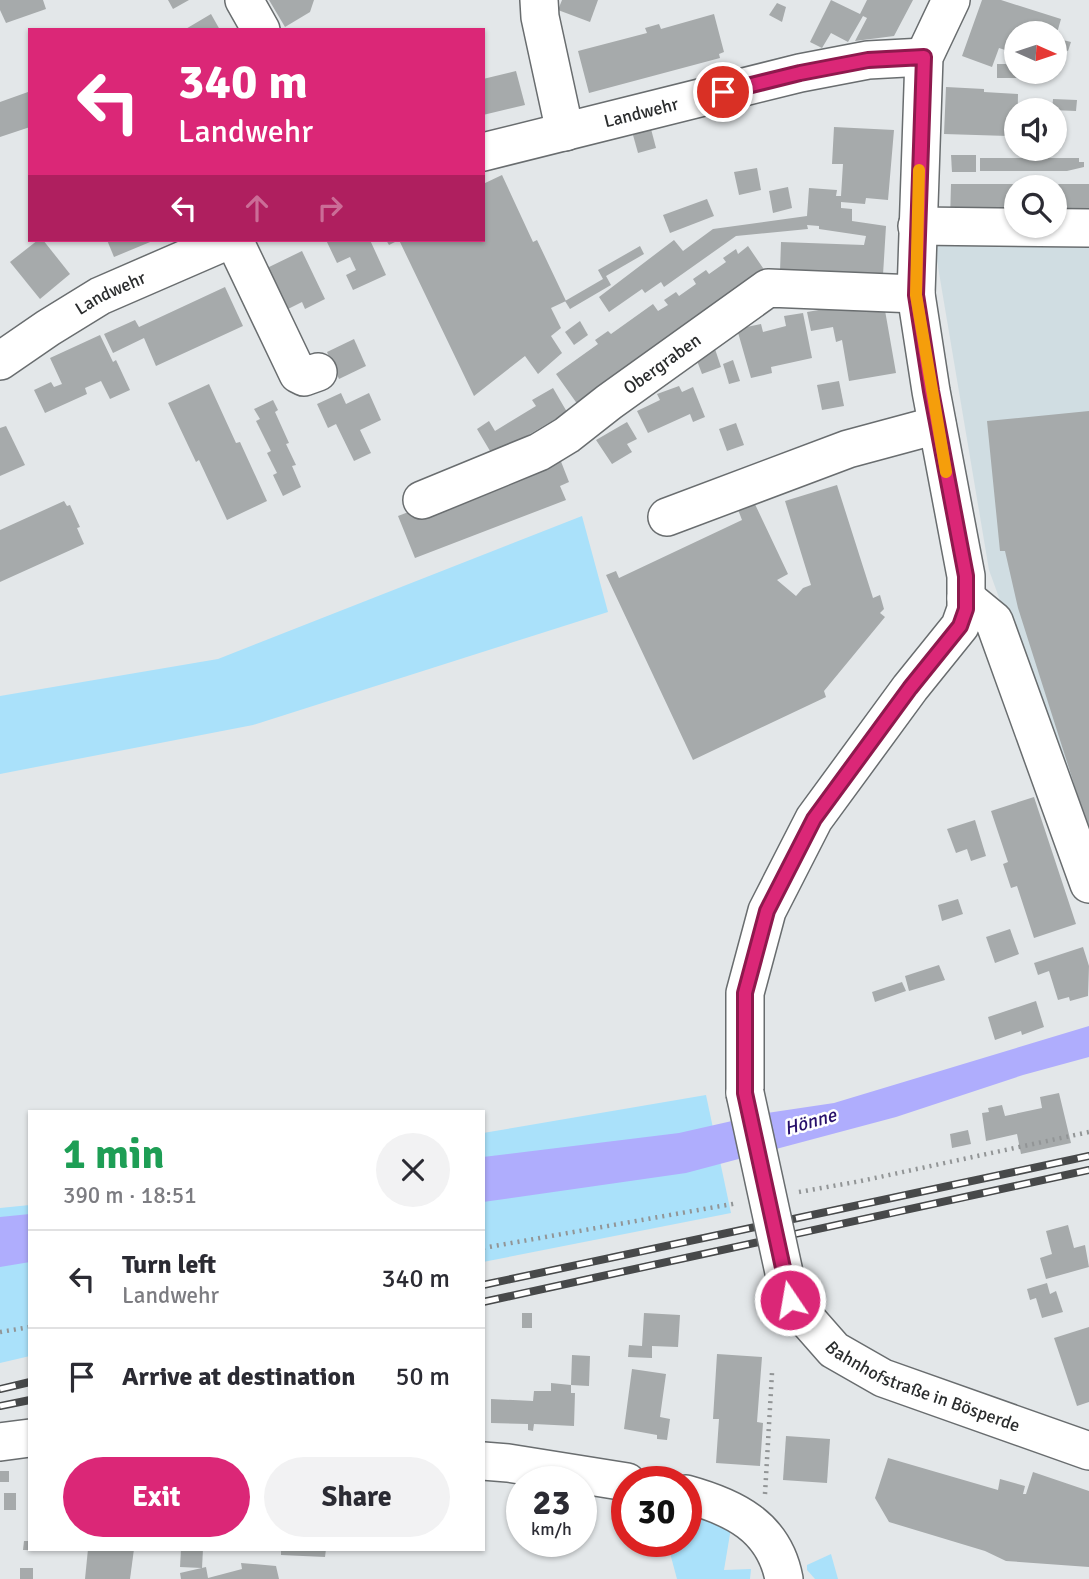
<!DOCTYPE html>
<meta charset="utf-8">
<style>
body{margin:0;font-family:Signika,sans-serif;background:#f2f2f3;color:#2b2b33;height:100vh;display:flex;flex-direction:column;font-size:26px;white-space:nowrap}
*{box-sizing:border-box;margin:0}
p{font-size:23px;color:#7c7c81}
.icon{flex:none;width:38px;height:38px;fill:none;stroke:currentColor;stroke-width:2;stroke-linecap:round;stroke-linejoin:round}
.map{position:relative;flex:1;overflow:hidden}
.drawer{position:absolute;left:28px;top:1110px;width:457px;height:441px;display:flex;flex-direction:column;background:#fff;border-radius:0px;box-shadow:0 2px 5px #0004}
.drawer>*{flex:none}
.guide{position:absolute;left:28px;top:28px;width:457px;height:214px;border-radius:0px;box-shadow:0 2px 5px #0004;background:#db2777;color:#fff;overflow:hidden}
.needle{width:46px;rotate:93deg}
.controls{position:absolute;left:1004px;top:21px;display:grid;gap:14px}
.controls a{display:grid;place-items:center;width:63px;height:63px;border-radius:50%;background:#fff;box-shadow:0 2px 5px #0004;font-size:35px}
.speed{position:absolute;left:506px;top:1466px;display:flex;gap:14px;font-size:35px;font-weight:700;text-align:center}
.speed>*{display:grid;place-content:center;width:91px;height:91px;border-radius:50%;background:#fff;box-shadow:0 2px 5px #0004;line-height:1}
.speed small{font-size:18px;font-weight:400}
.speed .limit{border:10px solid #d22;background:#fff;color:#111}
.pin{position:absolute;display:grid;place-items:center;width:60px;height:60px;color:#fff;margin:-30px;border:4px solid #fff;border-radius:50%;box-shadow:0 2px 7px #0007}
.me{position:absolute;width:77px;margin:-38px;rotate:348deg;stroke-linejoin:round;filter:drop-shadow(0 0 5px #0008)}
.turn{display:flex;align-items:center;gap:24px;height:147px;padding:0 35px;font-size:32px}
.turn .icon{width:91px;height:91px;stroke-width:2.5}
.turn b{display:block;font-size:49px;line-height:60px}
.lanes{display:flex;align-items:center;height:66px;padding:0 35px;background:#0003;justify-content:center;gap:35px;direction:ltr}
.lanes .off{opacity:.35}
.round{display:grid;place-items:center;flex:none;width:74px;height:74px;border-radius:37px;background:#f2f2f3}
.overview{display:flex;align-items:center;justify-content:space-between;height:119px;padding:0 35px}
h1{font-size:42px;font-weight:700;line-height:52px;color:#1e9e55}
.action{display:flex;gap:14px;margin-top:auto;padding:14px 35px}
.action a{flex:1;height:80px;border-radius:42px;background:#db2777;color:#fff;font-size:28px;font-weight:700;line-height:80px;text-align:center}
.action a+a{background:#f2f2f3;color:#2b2b33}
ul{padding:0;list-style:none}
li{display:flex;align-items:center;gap:21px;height:98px;padding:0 35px;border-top:2px solid #e1e1e2}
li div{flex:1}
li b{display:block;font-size:26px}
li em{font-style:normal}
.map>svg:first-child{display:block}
.built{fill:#d0dde2}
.green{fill:#aae1fa}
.water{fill:#afadfd}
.building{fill:#a6aaab}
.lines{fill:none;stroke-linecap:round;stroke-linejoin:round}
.minor-casing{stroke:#696d6f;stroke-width:40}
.path{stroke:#929596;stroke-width:4.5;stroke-dasharray:2 5;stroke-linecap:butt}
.minor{stroke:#fff;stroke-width:37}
.rail-casing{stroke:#47494a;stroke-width:8}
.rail{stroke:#fff;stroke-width:5;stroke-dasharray:16;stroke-linecap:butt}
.minor-bridge-casing{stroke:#696d6f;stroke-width:40;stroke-linecap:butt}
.minor-bridge{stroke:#fff;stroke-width:37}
.route-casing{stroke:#8e194d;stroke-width:18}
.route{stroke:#db2777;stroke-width:12}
.slow{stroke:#f59e0b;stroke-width:12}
.labels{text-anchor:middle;stroke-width:5;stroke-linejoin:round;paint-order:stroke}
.street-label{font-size:18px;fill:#2b2d2e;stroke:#fff}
.water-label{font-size:19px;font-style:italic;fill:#28106b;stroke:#fff}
</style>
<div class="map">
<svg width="1089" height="1579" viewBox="0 0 1089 1579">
<rect width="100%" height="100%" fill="#e3e7e9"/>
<path class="built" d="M934,243L1089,244V846L989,570Z"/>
<g class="green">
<path d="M582,516L608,612L253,725L0,774V696L218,659Z"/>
<path d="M706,1095L731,1213L483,1262V1133Z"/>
<path d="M30,1205V1356L0,1363V1208Z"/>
<path d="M686,1509L731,1528L724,1570L751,1569L750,1579H677L667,1542H686Z"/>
<path d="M831,1554L838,1579H815L807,1570V1565Z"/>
</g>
<g class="water">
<path d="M1089,1026V1057L1023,1075L896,1117L686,1173L483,1202V1157L679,1133L767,1113L834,1103Z"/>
<path d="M30,1214V1262L0,1267V1217Z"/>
</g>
<g class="building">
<path d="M0,0H43L46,9L6,23L0,10Z"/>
<path d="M168,0H189L173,9Z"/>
<path d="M269,0H314L310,12L285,27Z"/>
<path d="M562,0H598L590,22L558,10Z"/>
<path d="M831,0L860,14L867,0H913L894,36L855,41L867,18L863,16L848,42L831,33L822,48L810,42Z"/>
<path d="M982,0H1001L1061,19L1057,33H1017V54L999,48L992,67L962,56Z"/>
<path d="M777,3L786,7L782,22L769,15Z"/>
<path d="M211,14L220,30H184Z"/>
<path d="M714,14L724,52L719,54L720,58L589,93L578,51L647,33L645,28L659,24L661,29Z"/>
<path d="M1055,38L1071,42L1068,51L1062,49L1058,64L1055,63Z"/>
<path d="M997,64H1017V72H1021V78H997Z"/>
<path d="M516,71L525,105L483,115V79Z"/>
<path d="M946,87L984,89V92L1018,94L1017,144H1008V136L944,134Z"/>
<path d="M28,92L30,127L0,137V102Z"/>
<path d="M1053,99L1077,100L1076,111L1052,110Z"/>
<path d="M834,127L894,130L888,200L866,198L865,204L841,202V208L852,209V221L886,226L883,275L780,272L781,242L864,245L866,236L819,229V226L807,225L808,229L736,236L664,287L661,282L645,293L642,289L609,312L599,297L674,240L683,251L713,229L807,216L809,188L837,190L836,196H841L843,164H832Z"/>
<path d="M651,129L656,148L638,153L633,135Z"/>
<path d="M951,155H976V172H952Z"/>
<path d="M980,158H1079V162H1084V167L1067,171H980Z"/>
<path d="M757,168L761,190L739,195L734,172Z"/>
<path d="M502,175L533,242L537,240L566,301L551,308L561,328L551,336L562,353L538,374L525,356L474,396L399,240L389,245L386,240H483V184Z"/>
<path d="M951,184H1089V222H1055V187H1017V221H950Z"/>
<path d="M788,187L792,208L773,213L769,191Z"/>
<path d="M707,199L714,216L670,233L663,215Z"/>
<path d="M38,240H43L70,274L40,299L10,262Z"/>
<path d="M107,240H155L114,257Z"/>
<path d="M326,240H370L386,275L353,290L346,275L356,270L350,257L337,263Z"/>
<path d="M640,246L644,254L606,276L611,285L570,309L565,301L603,279L598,270Z"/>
<path d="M748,246L765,271L578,405L556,374L598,344L595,340L608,331L611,334L653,304L658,311L668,305L664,300L676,292L679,296L696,284L693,279L706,270L709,274L726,262L723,258L736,249L738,254Z"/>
<path d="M302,251L325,299L305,309L302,302L286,310L267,268Z"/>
<path d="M225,287L243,326L156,366L144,338L113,353L104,334L135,320L139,327Z"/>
<path d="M883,299L896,373L849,381L842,340L836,342L833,327L811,331L807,312Z"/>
<path d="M803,313L812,358L771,367L772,373L751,378L737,329L761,324L763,332L786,326L784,316Z"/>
<path d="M580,321L588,335L574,345L565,332Z"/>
<path d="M100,335L113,362L116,360L130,390L110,399L101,381L85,388L87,394L45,413L34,390L51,382L54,387L62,384L50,358Z"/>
<path d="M354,339L366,366L339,379L327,352Z"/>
<path d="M713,343L721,367L702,374L693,350Z"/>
<path d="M733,360L740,381L729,384L723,364Z"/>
<path d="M839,381L844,406L822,410L817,385Z"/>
<path d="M209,384L236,443L240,442L267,501L227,520L199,460L196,462L168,403Z"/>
<path d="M679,386L682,392L693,387L705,417L693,422L690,414L648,433L637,411L660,400L657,394Z"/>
<path d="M553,388L567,412L493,456L477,429L489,421L495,431L536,406L532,400Z"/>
<path d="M341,393L346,404L369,393L381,420L360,430L371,453L354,461L336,424L328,428L317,404Z"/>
<path d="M273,400L278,410L275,412L289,443L286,444L296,465L292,466L301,487L283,496L273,475L277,473L267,453L271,451L256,421L260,419L254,409Z"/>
<path d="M1089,411V828H1088L1018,608L1005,551H1000L987,421Z"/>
<path d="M627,422L637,439L627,444L632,452L612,464L596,440Z"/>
<path d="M736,423L744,445L727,451L719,429Z"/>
<path d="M6,426L25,465L0,476V428Z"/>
<path d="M549,458L560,459L569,482L560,486L566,500L415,558L398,516Z"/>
<path d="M837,485L873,598L880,595L884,609L880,613L885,617L824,691L826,697L693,760L606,575L616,571L619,578L742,520L737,507L753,500L788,574L777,580L796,596L803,588L811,585L785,501Z"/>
<path d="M64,501L67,506L70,505L80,527L77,528L84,544L0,582V530Z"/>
<path d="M1034,797L1076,924L1034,938L1017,886L1011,888L1003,864L1008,862L991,811Z"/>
<path d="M975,820L986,856L971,861L967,849L956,853L947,829Z"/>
<path d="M958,899L963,914L942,921L938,905Z"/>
<path d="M1010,929L1019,954L995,963L986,937Z"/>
<path d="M1083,947L1089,966L1088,996L1070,1001L1069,997L1058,1000L1049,971L1038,975L1034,963Z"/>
<path d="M939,965L945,980L909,991L905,976Z"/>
<path d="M902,982L906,991L875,1002L872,992Z"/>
<path d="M1036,1001L1044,1027L1022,1035L1021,1031L995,1040L988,1017Z"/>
<path d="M1059,1093L1071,1143L1021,1154L1017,1134L986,1141L982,1113L989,1112L988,1108L1002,1105L1005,1116L1042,1108L1040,1097Z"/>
<path d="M968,1130L971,1144L952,1148L950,1134Z"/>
<path d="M1068,1225L1074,1248L1085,1245L1089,1267L1046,1279L1040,1258L1052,1254L1046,1231Z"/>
<path d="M1047,1283L1050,1294L1056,1291L1063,1312L1042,1318L1036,1298L1030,1300L1027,1289Z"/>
<rect x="522" y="1313" width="10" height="15"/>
<path d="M644,1313L680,1315L678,1347L652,1346V1358L628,1357L629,1345L642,1346Z"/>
<path d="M1089,1327V1402L1077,1406L1054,1338Z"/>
<path d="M717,1354L762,1357L757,1422L763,1423L760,1466L716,1463L719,1419H713Z"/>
<path d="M572,1355L590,1356L589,1386L571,1385V1393H575L574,1426L534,1424L533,1431L528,1430V1424L491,1423V1399L533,1401L534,1391H551V1383L571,1385Z"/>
<path d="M632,1369L666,1374L660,1417L670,1419L667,1440L657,1439V1435L624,1429Z"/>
<path d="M786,1436L830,1439L827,1483L783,1480Z"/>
<path d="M888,1458L998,1490L1000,1479L1025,1486L1023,1494H1026L1033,1472L1089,1491V1567L1006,1561L985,1551L889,1522L875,1498Z"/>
<rect x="0" y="1471" width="9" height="11"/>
<rect x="4" y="1493" width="12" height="17"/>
<path d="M24,1541H30V1550H23Z"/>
<path d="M88,1549H134L130,1579H85Z"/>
<path d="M181,1549H203L202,1568L180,1567Z"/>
<path d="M281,1549H326L325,1557L281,1555Z"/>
<path d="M241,1563L276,1566L279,1579H181L180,1573L206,1567L208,1578L242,1569Z"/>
<rect x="20" y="1568" width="13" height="11"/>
</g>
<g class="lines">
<g class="minor-casing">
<g id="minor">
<path d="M244,0L261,30"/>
<path d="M539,0L540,17L565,132"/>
<path id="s1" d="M483,152L800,73L868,60L924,57"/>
<path d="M917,226L1089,228"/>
<path d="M234,240L298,374L304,377L318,372"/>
<path id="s2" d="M0,361L48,328L100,296L229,240"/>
<path id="s3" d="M422,500L539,452L567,435L609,402L768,288L916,294"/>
<path d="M667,517L848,449L937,425"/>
<path d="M966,598L994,621L1089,884"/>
<path d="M745,1093V993L767,911L814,819L910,688L960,626L966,609V576L931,391L916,294L924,57L951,0"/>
<path id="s4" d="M790,1300L834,1350L883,1378L1089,1451"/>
<path d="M0,1442L30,1438"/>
<path d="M483,1461L508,1463L627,1482"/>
<path d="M686,1494C733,1507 774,1526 784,1579"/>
</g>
</g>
<g class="path">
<path d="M799,1192L861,1181L1089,1132"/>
<path d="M483,1248L738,1203"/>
<path d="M0,1332L30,1327"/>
<path d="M765,1494L772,1373"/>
</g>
<use href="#minor" class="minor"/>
<g class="rail-casing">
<g id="rail">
<path d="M483,1285L1089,1156"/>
<path d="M483,1302L1089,1170"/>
<path d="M0,1389L30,1382"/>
<path d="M0,1406L30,1400"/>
</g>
</g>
<use href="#rail" class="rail"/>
<g class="minor-bridge-casing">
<path id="minor-bridge" d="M745,1093L790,1300"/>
</g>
<use href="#minor-bridge" class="minor-bridge"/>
</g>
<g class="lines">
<g class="route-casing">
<path id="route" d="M723,92L800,73L868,60L924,57L916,295L931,391L966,576V609L960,626L910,688L814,819L767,911L745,993V1093L790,1300"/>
</g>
<use href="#route" class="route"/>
<path class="slow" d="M919,170L916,295L946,472"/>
</g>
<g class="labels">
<g class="street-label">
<text dy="6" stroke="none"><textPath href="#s1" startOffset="163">Landwehr</textPath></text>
<text dy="6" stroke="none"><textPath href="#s2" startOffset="130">Landwehr</textPath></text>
<text dy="6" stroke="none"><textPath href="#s3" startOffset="278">Obergraben</textPath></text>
<text dy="6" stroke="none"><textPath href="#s4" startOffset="163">Bahnhofstraße in Bösperde</textPath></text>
</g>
<g class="water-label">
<text transform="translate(810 1121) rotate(-16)" y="7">Hönne</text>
</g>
</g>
</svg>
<div class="controls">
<a><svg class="needle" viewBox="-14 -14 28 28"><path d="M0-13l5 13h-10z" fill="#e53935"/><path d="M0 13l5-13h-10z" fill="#7c7c81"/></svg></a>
<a><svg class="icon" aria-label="sound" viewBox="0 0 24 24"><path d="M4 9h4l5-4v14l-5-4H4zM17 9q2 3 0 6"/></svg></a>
<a><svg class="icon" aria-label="search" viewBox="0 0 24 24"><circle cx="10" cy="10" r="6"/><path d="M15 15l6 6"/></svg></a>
</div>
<div class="speed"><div>23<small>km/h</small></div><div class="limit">30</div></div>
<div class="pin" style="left:723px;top:92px;background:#d93025"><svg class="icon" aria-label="arrive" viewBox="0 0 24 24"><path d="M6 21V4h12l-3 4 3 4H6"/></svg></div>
<svg class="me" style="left:790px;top:1300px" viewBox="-20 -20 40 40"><circle r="17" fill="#db2777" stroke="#fff" stroke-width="3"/><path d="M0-11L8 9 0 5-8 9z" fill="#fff"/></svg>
<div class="guide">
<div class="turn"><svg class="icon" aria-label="left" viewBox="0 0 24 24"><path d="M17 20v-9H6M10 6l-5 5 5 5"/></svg><div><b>340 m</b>Landwehr</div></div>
<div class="lanes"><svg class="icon" aria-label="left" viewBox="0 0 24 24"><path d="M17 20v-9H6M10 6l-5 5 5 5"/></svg><svg class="icon off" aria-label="ahead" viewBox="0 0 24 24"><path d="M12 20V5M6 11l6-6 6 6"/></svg><svg class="icon off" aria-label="right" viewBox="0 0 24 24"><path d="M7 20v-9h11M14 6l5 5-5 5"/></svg></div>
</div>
<section class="drawer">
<div class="overview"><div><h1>1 min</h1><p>390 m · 18:51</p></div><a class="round"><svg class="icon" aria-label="close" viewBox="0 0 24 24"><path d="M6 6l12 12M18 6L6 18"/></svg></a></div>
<ul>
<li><svg class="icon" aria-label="left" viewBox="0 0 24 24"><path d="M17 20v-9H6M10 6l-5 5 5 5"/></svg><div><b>Turn left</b><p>Landwehr</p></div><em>340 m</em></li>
<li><svg class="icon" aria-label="arrive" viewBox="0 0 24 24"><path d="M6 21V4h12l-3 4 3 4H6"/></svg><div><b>Arrive at destination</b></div><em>50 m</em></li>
</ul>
<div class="action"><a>Exit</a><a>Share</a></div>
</section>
</div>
